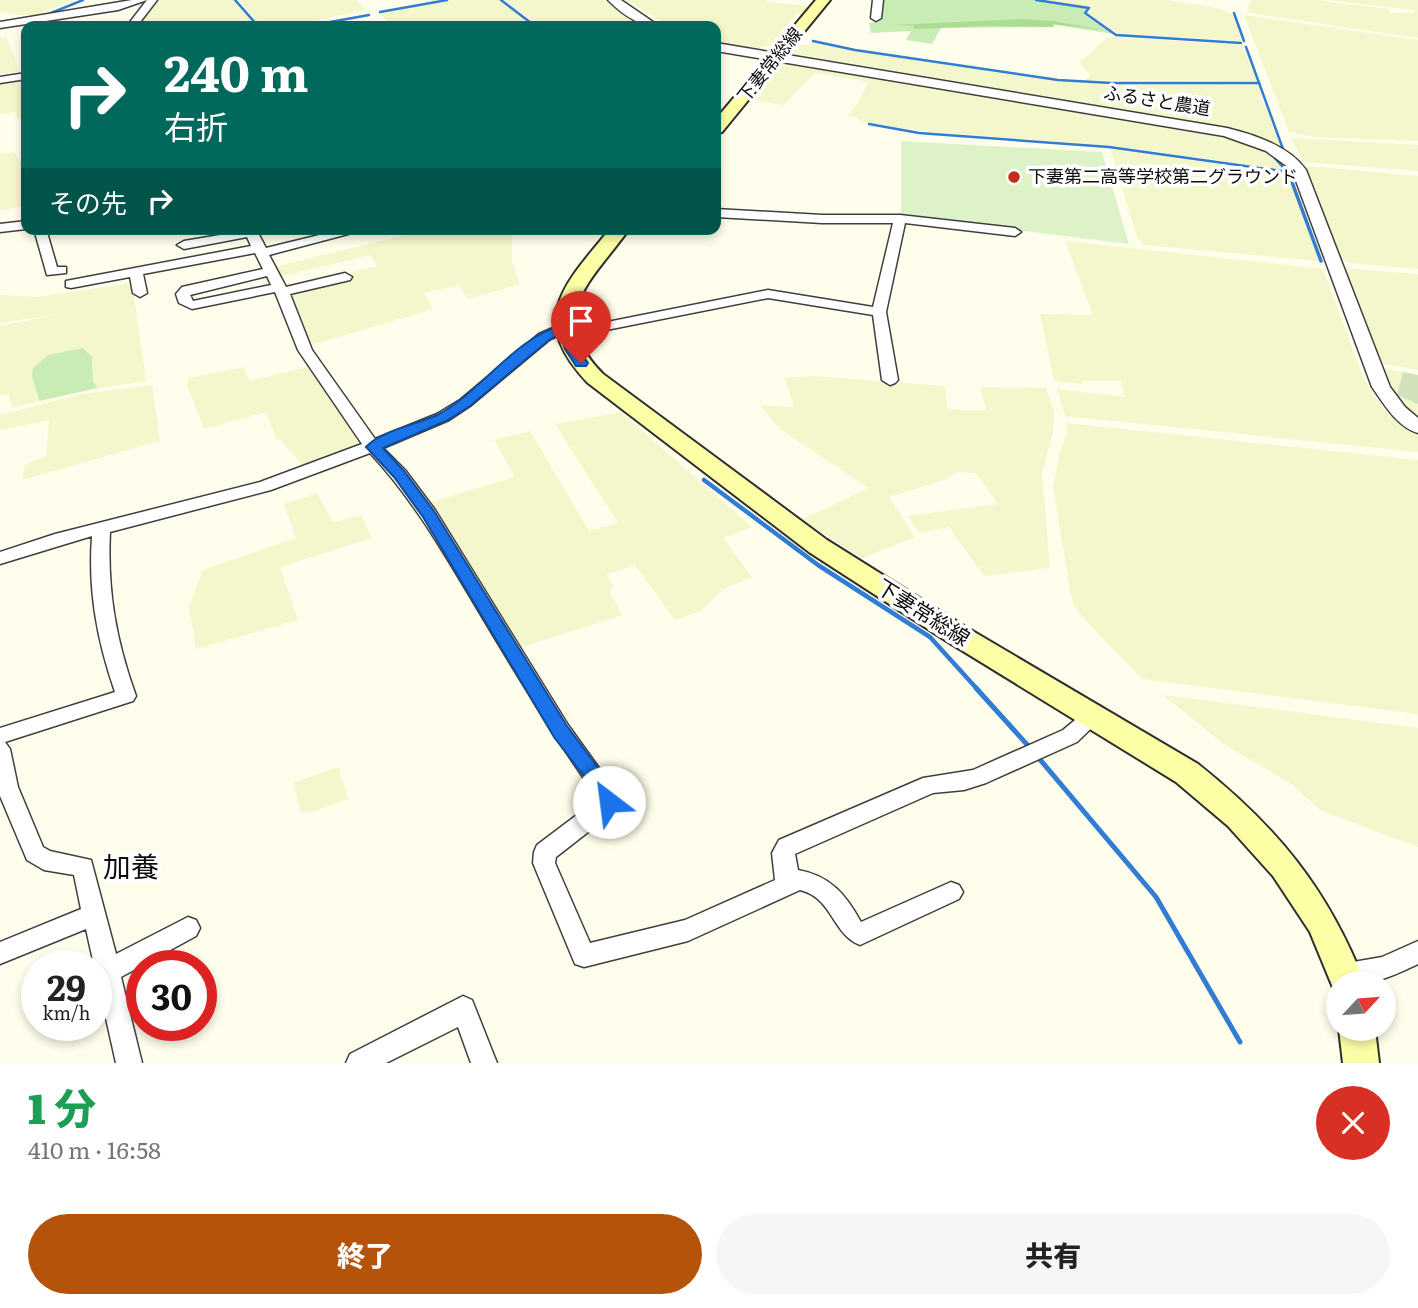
<!DOCTYPE html>
<html lang="ja">
<meta charset="utf-8">
<style>
body{margin:0;font-family:Literata,"Noto Sans JP",serif;background:#f6f6f6;color:#222;height:100vh;display:flex;flex-direction:column;font-size:26px;white-space:nowrap}
*{box-sizing:border-box;margin:0}
p{font-size:23px;color:#767676}
.icon{flex:none;width:38px;height:38px;fill:none;stroke:currentColor;stroke-width:2;stroke-linecap:round;stroke-linejoin:round}
.map{position:relative;height:1063px;overflow:hidden}
.panel{display:flex;flex-direction:column;background:#fff;flex:1}
.panel>*{flex:none}
.guide{position:absolute;left:21px;top:21px;width:700px;height:214px;border-radius:14px;box-shadow:0 4px 10px #0003;background:#00695c;color:#fff;overflow:hidden}
.needle{width:46px;rotate:64deg}
.fabs{position:absolute;left:1326px;top:971px;display:grid;gap:14px}
.fabs a{display:grid;place-items:center;width:70px;height:70px;border-radius:50%;background:#fff;box-shadow:0 4px 10px #0003;font-size:35px}
.speed{position:absolute;left:21px;top:950px;display:flex;gap:14px;font-size:35px;font-weight:700;text-align:center}
.speed>*{display:grid;place-content:center;width:91px;height:91px;border-radius:50%;background:#fff;box-shadow:0 4px 10px #0003;line-height:1}
.speed small{font-size:18px;font-weight:400}
.speed .limit{border:10px solid #d22;background:#fff;color:#111}
.pin{position:absolute;display:grid;place-items:center;width:60px;height:60px;color:#fff;margin:-72px -30px;border-radius:50% 50% 50% 0;rotate:-45deg;box-shadow:0 0 7px #0007}
.pin .icon{rotate:45deg}
.me{position:absolute;width:77px;margin:-38px;rotate:330deg;stroke-linejoin:round;filter:drop-shadow(0 0 5px #0008)}
.turn{display:flex;align-items:center;gap:24px;height:147px;padding:0 28px;font-size:32px}
.turn .icon{width:91px;height:91px;stroke-width:2.5}
.turn b{display:block;font-size:49px;line-height:60px}
.then{display:flex;align-items:center;height:66px;padding:0 28px;background:#0003;gap:14px;font-size:26px}
.round{display:grid;place-items:center;flex:none;width:74px;height:74px;border-radius:37px;background:#f6f6f6}
.overview{display:flex;align-items:center;justify-content:space-between;height:119px;padding:0 28px}
h1{font-size:42px;font-weight:800;line-height:52px;color:#1e9e55}
.button{display:flex;gap:14px;margin-top:auto;padding:14px 28px}
.button a{flex:1;height:80px;border-radius:42px;background:#b45309;color:#fff;font-size:28px;font-weight:800;line-height:80px;text-align:center}
.button a+a{background:#f6f6f6;color:#222}
.map>svg:first-child{display:block}
.farmland{fill:#f4f6cb}
.green{fill:#c9ebb4}
.forest{fill:#aadc92}
.cemetery{fill:#d0e1bc}
.pitch{fill:#ddf2c6}
.lines{fill:none;stroke-linecap:round;stroke-linejoin:round}
.stream-far3{stroke:#317dd3;stroke-width:2.5}
.stream-far2{stroke:#317dd3;stroke-width:3.5}
.stream-far1{stroke:#317dd3;stroke-width:4.5}
.stream{stroke:#317dd3;stroke-width:5}
.minor-casing{stroke:#3f3f3f;stroke-width:3}
.tertiary-casing{stroke:#3f3f3f;stroke-width:3}
.secondary-casing{stroke:#2e2e2e;stroke-width:4}
.minor{fill:#fff;fill-rule:evenodd}
.tertiary{fill:#fff;fill-rule:evenodd}
.secondary{fill:#fdffa7;fill-rule:evenodd}
.route{fill:#1a73e8;stroke:#114b97;stroke-width:2}
.poi-dot{fill:#c32c1e;stroke:#fff;stroke-width:2.5}
.labels{text-anchor:middle;stroke-width:7;stroke-linejoin:round;paint-order:stroke}
.far-street-label{font-size:18px;fill:#0c0c0c;stroke:#fff}
.far-poi-label{font-size:18px;fill:#0c0c0c;stroke:#fff;text-anchor:start}
.street-label{font-size:21px;fill:#0c0c0c;stroke:#fff}
.near-quarter-label{font-size:28px;fill:#0c0c0c;stroke:#fff}
</style>
<div class="map">
<svg width="1418" height="1063" viewBox="0 0 1418 1063">
<rect width="100%" height="100%" fill="#fffeec"/>
<g class="farmland">
<path d="M0,0H74L37,15H19L0,12Z"/>
<path d="M157,0H233L256,26H137Z"/>
<path d="M239,0H356L366,10L289,26H262Z"/>
<path d="M449,0H499L534,26H393L379,13Z"/>
<path d="M505,0H608L646,26H539Z"/>
<path d="M626,0H767L766,2L811,6L805,15L796,14L771,46L751,49L716,41V26H669Z"/>
<path d="M1043,0H1166L1217,8L1234,15L1243,41L1119,34L1088,13L1092,8Z"/>
<path d="M1251,0H1322L1331,2L1390,9L1389,13H1415L1414,10L1326,0H1418V38L1250,13L1247,11Z"/>
<path d="M1244,15L1418,40V141L1314,137L1289,132Z"/>
<path d="M6,37L15,57L18,72L0,74V38Z"/>
<path d="M1112,37L1242,45L1257,81L1085,80L1091,76L1080,62L1107,38Z"/>
<path d="M811,42L1059,80L1125,84L1256,83L1282,148L1250,136L783,58L794,45H808Z"/>
<path d="M786,61L1231,136L1268,150L1264,151L1285,170L1117,146L919,131L865,122L848,115L858,103L868,82L815,73L784,105L753,100L762,95L757,91L777,66Z"/>
<path d="M26,77V117L17,119L16,112L0,114V81Z"/>
<path d="M1291,138L1418,145V171L1303,162Z"/>
<path d="M1110,148L1288,173L1319,261L1143,245L1137,237Z"/>
<path d="M14,152L20,162L26,161V205L0,211V154Z"/>
<path d="M1308,166L1418,176V269L1350,263L1341,259L1303,168Z"/>
<path d="M430,229H512V262L520,284L468,299L459,285L424,293L433,309L308,346L288,293L351,277L349,273L377,266L370,255L279,277L274,267Z"/>
<path d="M1065,241L1323,269L1364,380L1385,411L1418,435V452L1065,416L1057,389L1125,397L1121,381H1082V384L1054,381L1040,314L1093,315Z"/>
<path d="M1343,268L1418,274V370L1384,364L1379,361Z"/>
<path d="M132,283L146,381L98,388L93,382V364L88,352L79,348L32,376L39,401L12,408L9,394L0,396V326L58,314L0,323V295L37,297Z"/>
<path d="M310,366L360,445L303,466L280,439H276L266,412L204,429L187,385L189,378L243,367L248,378L253,380Z"/>
<path d="M1384,369L1403,372L1397,395L1418,404V420L1399,403L1387,382Z"/>
<path d="M812,376L945,386L947,409L963,410H986L980,387L1046,388L1054,412L1053,433L1042,473L1050,568L984,576L949,527L920,533L912,523L908,516L998,504L976,473L957,472L944,480L889,497L915,537L862,558L801,520L869,488L781,430L760,405L794,407L785,378Z"/>
<path d="M152,385L160,441L22,480L25,465L46,456L49,420L0,430V415L82,394Z"/>
<path d="M621,412L752,527L723,538L752,577L723,589L701,611L675,620L635,565L606,575L614,586L609,591L622,615L516,649L425,504L515,477L494,440L530,431L589,531L618,523L555,424Z"/>
<path d="M1066,423L1418,460V714L1142,679L1088,623L1076,609L1071,596L1053,486L1060,452L1067,433Z"/>
<path d="M317,493L333,522L361,515L372,538L280,567L298,620L196,649L189,607L203,570L296,538L284,504Z"/>
<path d="M1163,695L1418,728V847L1320,810L1292,784L1225,745Z"/>
<path d="M338,767L348,799L308,813L301,812L293,783Z"/>
</g>
<g class="green">
<path d="M881,0H1033L1088,9L1083,14L1114,34L1055,25L1053,27L941,28L932,44L906,40L911,31L871,33L869,23L879,22Z"/>
<path d="M83,348L92,357L93,382L98,388L39,401L32,376L33,368L48,355Z"/>
</g>
<path class="forest" d="M1021,19L1052,21L1104,30L1052,24L1054,26L1051,27L984,26L916,29L913,28L915,26L895,25Z"/>
<path class="cemetery" d="M1403,372L1418,375V404L1397,395Z"/>
<path class="pitch" d="M901,141L1102,152L1129,244L901,216Z"/>
<g class="lines">
<g class="stream-far3">
<path d="M235,0L258,26"/>
<path d="M501,0L535,26"/>
<path d="M1036,0L1089,8L1085,13L1116,35L1241,43"/>
<path d="M380,12L447,0"/>
<path d="M51,13L83,0"/>
<path d="M1234,13L1244,41"/>
<path d="M308,26L369,15"/>
<path d="M813,41L855,50L1058,80L1112,83H1259"/>
<path d="M1246,47L1283,149"/>
<path d="M869,124L919,133L1109,147L1289,172"/>
<path d="M1272,155L1290,175"/>
</g>
<path class="stream-far2" d="M1289,174L1321,261"/>
<path class="stream-far1" d="M704,480L818,565L930,637L978,690"/>
<g class="stream">
<path d="M976,688L1031,749"/>
<path d="M1037,756L1156,897L1240,1042"/>
</g>
<g class="minor-casing">
<g id="minor">
<path d="M132,0H147L118,10L0,28V22Z"/>
<path d="M147,0H157L137,26H127Z"/>
<path d="M873,0H883L881,18L876,21L871,18Z"/>
<path d="M26,73V79L0,83V77Z"/>
<path d="M716,209L822,215H900L1015,228L1021,232L1015,236L905,223L886,312L898,380L895,383L890,385L882,380L873,315L768,298L566,338L560,335L549,340L470,406L449,420L383,448L405,470L435,510L568,725L620,797L617,808L610,815L556,857L555,863L590,943L685,920L775,880L772,853L779,840L923,778L973,770L1063,730L1087,710L1094,708L1101,710L1104,716L1077,742L986,783L964,790L933,793L795,854L798,870C831,876 846,895 861,922L951,882L959,885L963,892L959,899L860,945C832,934 833,898 800,890L688,941L584,967L575,964L533,863L534,852L537,845L598,799C555,738 516,674 478,610C445,555 414,500 370,453L271,490L110,532C107,590 116,641 136,696L133,701L5,742L10,749L18,787L43,847L50,851L91,860L116,954L188,917L196,920L200,928L196,936L121,977L142,1063H116L86,929L0,964V942L81,909L74,875L44,870L27,860L0,796V728L115,692C97,640 88,591 92,536L0,564V552L55,534L260,482L362,444L298,350L275,292L192,309L179,303L176,294L182,287L263,269L255,253L143,274L147,293L140,297L133,293L130,277L71,288L66,287V281L251,246L247,237L184,249L177,245L184,241L256,229L266,248L344,229H367L269,255L286,287L345,273L352,277L350,280L290,294L312,350L375,439L437,414L460,400L539,334L560,325H570L572,329L768,290L873,307L893,223H822L716,217ZM267,276L271,285L193,301L190,295Z"/>
<path d="M26,221V229L0,232V224Z"/>
<path d="M34,229H46L57,267H66V273L47,275Z"/>
<path d="M1418,941V964C1395,975 1362,991 1336,981L1333,973L1336,965L1382,957Z"/>
<path d="M463,996L472,1000L497,1063H471L458,1027L386,1063H346L350,1054Z"/>
</g>
</g>
<g class="tertiary-casing">
<g id="tertiary">
<path d="M608,0H621L659,26C639,27 622,14 608,0Z"/>
<path d="M716,43L1227,128C1255,135 1289,146 1306,170L1390,387L1405,407L1418,418V433C1397,427 1384,404 1372,387L1292,170L1266,151L1224,136L716,51Z"/>
</g>
</g>
<g class="secondary-casing">
<g id="secondary">
<path d="M816,0H830L722,132L716,134V119Z"/>
<path d="M610,229H629C592,281 544,314 603,374L827,540L964,626L1198,764C1277,827 1328,889 1365,984H1339V996L1336,995L1310,932L1273,876L1228,826L1176,782L945,640L809,552L588,383C527,319 564,285 610,229Z"/>
<path d="M1339,1029H1375L1379,1063H1343Z"/>
</g>
</g>
<use href="#minor" class="minor"/>
<use href="#tertiary" class="tertiary"/>
<use href="#secondary" class="secondary"/>
</g>
<path class="route" d="M565,324L572,328L578,349L588,363L586,366H576L565,349L559,334L549,340L470,406L448,420L383,448L404,471L434,511L567,726L616,792L619,802L616,808L609,811L602,808L592,787L554,737L423,517L394,477L366,447C380,431 419,424 439,414C483,390 515,337 565,324Z"/>
<circle class="poi-dot" cx="1014" cy="177" r="7"/>
<g class="labels">
<g class="far-street-label">
<text transform="translate(770 65) rotate(-51)" y="6">下妻常総線</text>
<text transform="translate(1157 101) rotate(9)" y="6">ふるさと農道</text>
</g>
<g class="far-poi-label">
<text x="1028" y="183">下妻第二高等学校第二グラウンド</text>
</g>
<g class="street-label">
<text transform="translate(923 613) rotate(32)" y="7">下妻常総線</text>
</g>
<g class="near-quarter-label">
<text x="131" y="877">加養</text>
</g>
</g>
</svg>
<div class="fabs">
<a><svg class="needle" viewBox="-14 -14 28 28"><path d="M0-13l5 13h-10z" fill="#e53935"/><path d="M0 13l5-13h-10z" fill="#767676"/></svg></a>
</div>
<div class="speed"><div>29<small>km/h</small></div><div class="limit">30</div></div>
<div class="pin" style="left:581px;top:363px;background:#d93025"><svg class="icon" aria-label="arrive" viewBox="0 0 24 24"><path d="M6 21V4h12l-3 4 3 4H6"/></svg></div>
<svg class="me" style="left:609px;top:802px" viewBox="-20 -20 40 40"><circle r="19" fill="#fff"/><path d="M0-13L10 11 0 6-10 11z" fill="#1a73e8"/></svg>
<div class="guide">
<div class="turn"><svg class="icon" aria-label="right" viewBox="0 0 24 24"><path d="M7 20v-9h11M14 6l5 5-5 5"/></svg><div><b>240 m</b>右折</div></div>
<div class="then">その先<svg class="icon" aria-label="right" viewBox="0 0 24 24"><path d="M7 20v-9h11M14 6l5 5-5 5"/></svg></div>
</div>
</div>
<section class="panel">
<div class="overview"><div><h1>1 分</h1><p>410 m · 16:58</p></div><a class="round" style="background:#d93025;color:#fff"><svg class="icon" aria-label="close" viewBox="0 0 24 24"><path d="M6 6l12 12M18 6L6 18"/></svg></a></div>
<div class="button"><a>終了</a><a>共有</a></div>
</section>
